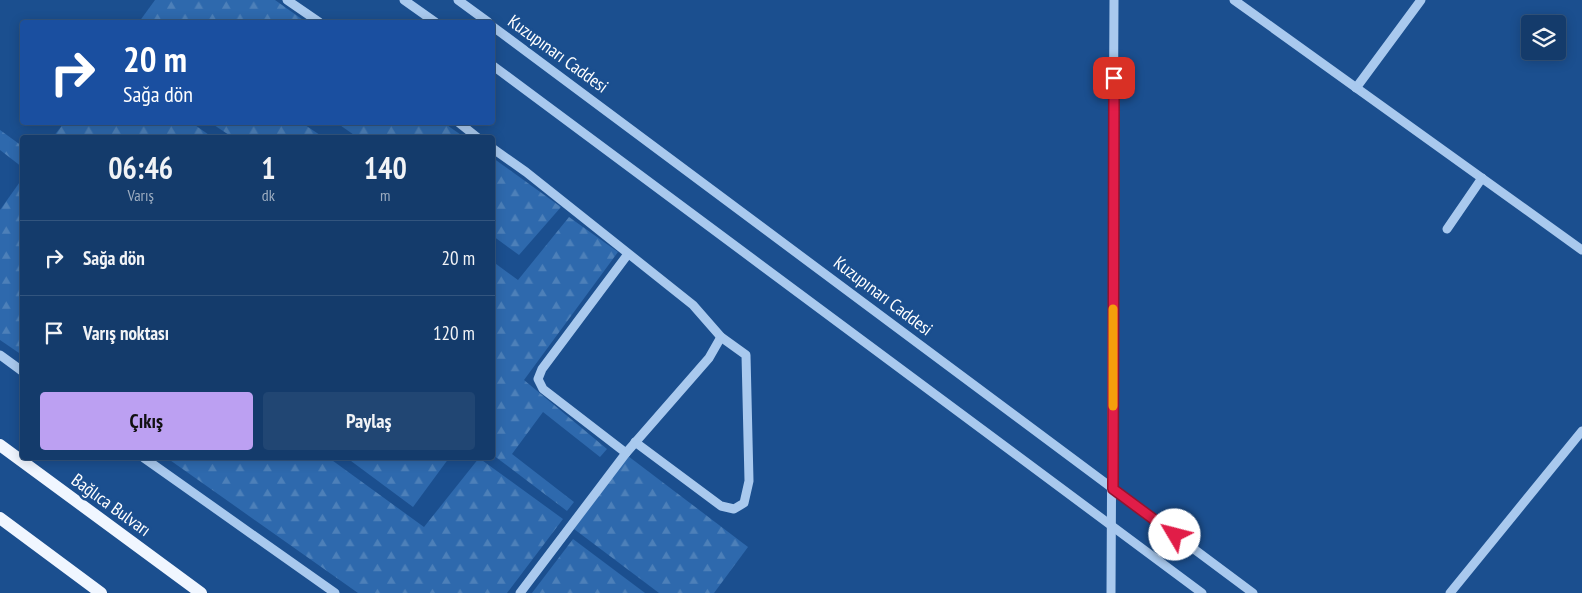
<!DOCTYPE html>
<html lang="tr">
<meta charset="utf-8">
<style>
body{margin:0;font-family:"PT Sans Narrow",sans-serif;background:#214673;color:#f1f3f6;height:100vh;display:flex;flex-direction:column;font-size:19px;white-space:nowrap}
*{box-sizing:border-box;margin:0}
p{font-size:16px;color:#9dadc1}
.icon{flex:none;width:28px;height:28px;fill:none;stroke:currentColor;stroke-width:2;stroke-linecap:round;stroke-linejoin:round}
.map{position:relative;flex:1;overflow:hidden}
.drawer{position:absolute;left:20px;top:135px;width:475px;height:325px;display:flex;flex-direction:column;background:#143b6b;border-radius:5px;box-shadow:0 2px 12px #0003,0 0 0 1px #33557e}
.drawer>*{flex:none}
.top-card{position:absolute;left:20px;top:20px;width:475px;height:105px;border-radius:5px;box-shadow:0 2px 12px #0003,0 0 0 1px #33557e;background:#1a4fa0;color:#fff;overflow:hidden}
.controls{position:absolute;left:1521px;top:15px;display:grid;gap:10px}
.controls a{display:grid;place-items:center;width:45px;height:45px;border-radius:5px;background:#143b6b;box-shadow:0 2px 12px #0003,0 0 0 1px #33557e;font-size:25px}
.pin{position:absolute;display:grid;place-items:center;width:42px;height:42px;color:#fff;margin:-21px;border-radius:10px;box-shadow:0 2px 8px #0006}
.me{position:absolute;width:55px;margin:-28px;rotate:307deg;stroke-linejoin:round;filter:drop-shadow(0 0 4px #0008)}
.turn{display:flex;align-items:center;gap:18px;height:105px;padding:0 20px;font-size:22px}
.turn .icon{width:65px;height:65px;stroke-width:2.5}
.turn b{display:block;font-size:35px;line-height:42px}
.eta{display:flex;justify-content:space-evenly;align-items:center;height:85px;text-align:center}
.eta b{font-size:30px;font-weight:600;line-height:35px}
.primary-button{display:flex;gap:10px;margin-top:auto;padding:10px 20px}
.primary-button a{flex:1;height:58px;border-radius:5px;background:#bca0f2;color:#111;font-size:20px;font-weight:600;line-height:58px;text-align:center}
.primary-button a+a{background:#214673;color:#f1f3f6}
ul{padding:0;list-style:none}
li{display:flex;align-items:center;gap:15px;height:75px;padding:0 20px;border-top:1px solid #33557e}
li div{flex:1}
li b{display:block;font-size:19px}
li em{font-style:normal}
.map>svg:first-child{display:block}
.forest{fill:url(#forest-firs)}
.lines{fill:none;stroke-linecap:round;stroke-linejoin:round}
.minor{stroke:#a9c9ee;stroke-width:9}
.major{stroke:#f0f6ff;stroke-width:12}
.route-casing{stroke:#92132f;stroke-width:12}
.route{stroke:#e11d48;stroke-width:9}
.slow{stroke:#f59e0b;stroke-width:9}
.labels{text-anchor:middle;stroke-width:5;stroke-linejoin:round;paint-order:stroke}
.street-label{font-size:18px;fill:#fff;stroke:#1b4f8f}
</style>
<div class="map">
<svg width="1582" height="593" viewBox="0 0 1582 593">
<defs>
<pattern id="forest-firs" width="22" height="20" patternUnits="userSpaceOnUse" patternTransform="scale(1.25)"><rect width="22" height="20" fill="#2e69ad"/><path d="M5 1l3.5 6h-7zM16 11l3.5 6h-7z" fill="#4d80b9"/></pattern>
</defs>
<rect width="100%" height="100%" fill="#1b4f8f"/>
<g class="forest">
<path d="M155,0H275L306,22H139Z"/>
<path d="M64,123H192L212,137H53Z"/>
<path d="M211,123H302L323,137H232Z"/>
<path d="M337,123H444L464,137H357Z"/>
<path d="M0,130L22,146V167L0,150Z"/>
<path d="M493,158L561,207L519,255L493,236Z"/>
<path d="M22,179V355L0,340V210Z"/>
<path d="M569,217L618,252L524,380L607,449L600,457L543,412L512,454L574,502L567,511L493,455L492,261L518,280Z"/>
<path d="M628,456L748,547L714,593H659L574,529Z"/>
<path d="M167,458H329L424,527L479,458L563,519L507,593H358Z"/>
<path d="M347,458H449L413,507Z"/>
<path d="M573,539L645,593H532Z"/>
</g>
<g class="lines">
<g class="minor">
<path d="M287,0L319,22"/>
<path d="M404,0L435,22"/>
<path d="M458,0L488,22"/>
<path d="M1234,0L1582,250"/>
<path d="M492,26L1253,593"/>
<path d="M492,65L1202,593"/>
<path d="M1356,88L1421,0"/>
<path d="M458,122L478,138"/>
<path d="M492,148L526,172L693,305L721,337L746,355L749,481L744,503L734,509L721,506L635,442"/>
<path d="M1447,229L1482,178"/>
<path d="M0,355L22,371"/>
<path d="M626,453L543,389L538,379L542,369L628,254"/>
<path d="M144,458L335,593"/>
<path d="M520,593L626,453L709,358L721,337"/>
<path d="M1111,593L1114,0"/>
<path d="M1450,593L1582,431"/>
</g>
<g class="major">
<path d="M0,445L201,593"/>
<path d="M0,518L101,593"/>
</g>
</g>
<g class="lines">
<g class="route-casing">
<path id="route" d="M1114,78L1113,489L1175,535"/>
</g>
<use href="#route" class="route"/>
<path class="slow" d="M1113,406V309"/>
</g>
<g class="labels">
<g class="street-label">
<text transform="translate(558 54) rotate(36)" y="6">Kuzupınarı Caddesi</text>
<text transform="translate(883 296) rotate(37)" y="6">Kuzupınarı Caddesi</text>
<text transform="translate(111 505) rotate(36)" y="6">Bağlıca Bulvarı</text>
</g>
</g>
</svg>
<div class="controls">
<a><svg class="icon" aria-label="layers" viewBox="0 0 24 24"><path d="M12 4l9 5-9 5-9-5zM3 14l9 5 9-5"/></svg></a>
</div>
<div class="pin" style="left:1114px;top:78px;background:#d93025"><svg class="icon" aria-label="arrive" viewBox="0 0 24 24"><path d="M6 21V4h12l-3 4 3 4H6"/></svg></div>
<svg class="me" style="left:1175px;top:535px" viewBox="-20 -20 40 40"><circle r="19" fill="#fff"/><path d="M0-13L10 11 0 6-10 11z" fill="#e11d48"/></svg>
<div class="top-card">
<div class="turn"><svg class="icon" aria-label="right" viewBox="0 0 24 24"><path d="M7 20v-9h11M14 6l5 5-5 5"/></svg><div><b>20 m</b>Sağa dön</div></div>
</div>
<section class="drawer">
<div class="eta">
<div><b>06:46</b><p>Varış</p></div>
<div><b>1</b><p>dk</p></div>
<div><b>140</b><p>m</p></div>
</div>
<ul>
<li><svg class="icon" aria-label="right" viewBox="0 0 24 24"><path d="M7 20v-9h11M14 6l5 5-5 5"/></svg><div><b>Sağa dön</b></div><em>20 m</em></li>
<li><svg class="icon" aria-label="arrive" viewBox="0 0 24 24"><path d="M6 21V4h12l-3 4 3 4H6"/></svg><div><b>Varış noktası</b></div><em>120 m</em></li>
</ul>
<div class="primary-button"><a>Çıkış</a><a>Paylaş</a></div>
</section>
</div>
